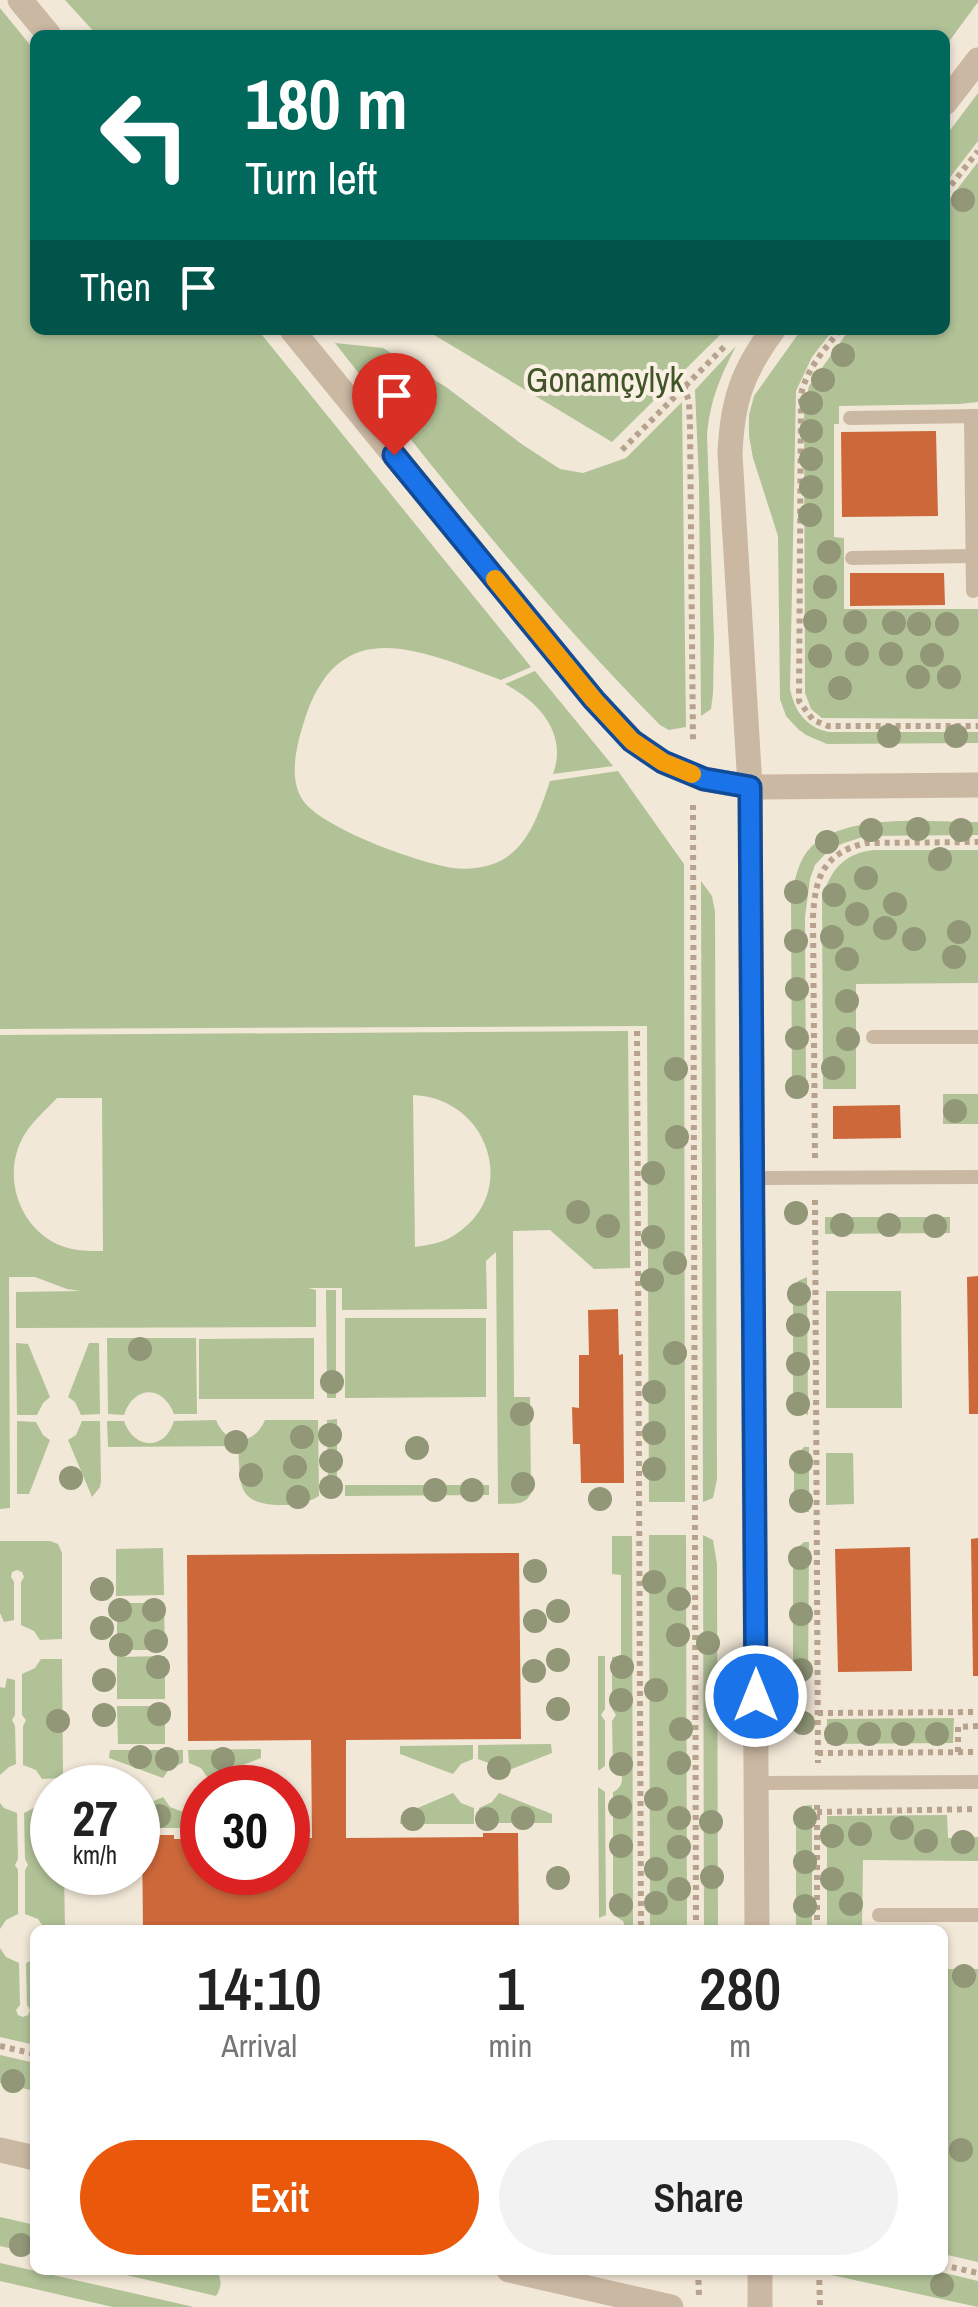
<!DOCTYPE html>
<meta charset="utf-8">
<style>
body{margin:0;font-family:"Archivo Narrow",sans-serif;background:#f2f2f2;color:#222;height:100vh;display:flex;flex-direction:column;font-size:38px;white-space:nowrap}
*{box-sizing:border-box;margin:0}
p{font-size:32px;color:#767676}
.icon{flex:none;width:55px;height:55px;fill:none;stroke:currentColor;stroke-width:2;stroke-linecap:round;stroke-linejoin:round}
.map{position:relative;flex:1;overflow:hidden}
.side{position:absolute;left:30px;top:1925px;width:918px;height:350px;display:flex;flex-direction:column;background:#fff;border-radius:15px;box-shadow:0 2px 8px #0004}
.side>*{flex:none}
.hud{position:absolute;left:30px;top:30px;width:920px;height:305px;border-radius:15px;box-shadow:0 2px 8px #0004;background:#00695c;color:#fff;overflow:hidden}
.speed{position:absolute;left:30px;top:1765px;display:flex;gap:20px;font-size:50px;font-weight:700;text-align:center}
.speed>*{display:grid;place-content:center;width:130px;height:130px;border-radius:50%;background:#fff;box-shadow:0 2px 8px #0004;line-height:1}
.speed small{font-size:25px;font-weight:400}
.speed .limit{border:15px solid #d22;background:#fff;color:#111}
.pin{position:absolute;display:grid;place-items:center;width:85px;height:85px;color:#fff;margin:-102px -42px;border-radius:50% 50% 50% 0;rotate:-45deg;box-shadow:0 0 10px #0007}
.pin .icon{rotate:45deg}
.me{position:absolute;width:110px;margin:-55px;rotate:0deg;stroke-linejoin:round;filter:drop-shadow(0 0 8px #0008)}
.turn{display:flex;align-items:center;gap:35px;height:210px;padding:0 50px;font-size:45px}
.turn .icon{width:130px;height:130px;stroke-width:2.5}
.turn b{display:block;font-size:70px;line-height:85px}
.then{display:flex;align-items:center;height:95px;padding:0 50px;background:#0003;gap:20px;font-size:38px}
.eta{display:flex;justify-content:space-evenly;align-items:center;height:170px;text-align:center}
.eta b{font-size:60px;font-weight:600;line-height:70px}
.cta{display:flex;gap:20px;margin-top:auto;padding:20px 50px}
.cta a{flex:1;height:115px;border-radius:60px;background:#ea580c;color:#fff;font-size:40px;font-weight:600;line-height:115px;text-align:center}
.cta a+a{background:#f2f2f2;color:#222}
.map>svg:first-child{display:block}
.green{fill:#b1c297;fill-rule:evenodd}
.building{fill:#cd683b}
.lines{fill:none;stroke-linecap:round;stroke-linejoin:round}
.path{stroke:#b7a28d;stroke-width:6;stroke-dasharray:5 5;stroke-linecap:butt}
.lane{stroke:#cbb8a3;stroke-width:14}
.street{stroke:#cbb8a3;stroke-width:25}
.tree{fill:#919777}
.route-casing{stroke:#114b97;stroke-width:25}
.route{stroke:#1a73e8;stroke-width:18}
.slow{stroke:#f59e0b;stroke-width:18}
.labels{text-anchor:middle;stroke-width:8;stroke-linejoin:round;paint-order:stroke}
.park-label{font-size:35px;fill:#425528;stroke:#faf1e4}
</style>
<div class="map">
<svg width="978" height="2307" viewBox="0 0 978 2307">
<rect width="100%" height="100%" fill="#f2e8d8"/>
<g class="green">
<path d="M65,0H978V2L945,47V35H97Z"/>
<path d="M0,8L35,51V330H258L531,667L501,680C418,650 337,610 303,725C296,748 289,778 302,799C320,828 419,863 453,868C467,870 485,868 498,862C529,848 540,810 550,781L618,771L684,864L685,1502H649L647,1026L0,1029Z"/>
<path d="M978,93V141L945,184V137Z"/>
<path d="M978,162V402L959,404L839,406V424H834V537L844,538V609H978V719L822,718L811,709L805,693L804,411L809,386L849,330H945V205Z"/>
<path d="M426,330H725L612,442Z"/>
<path d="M801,330H833L812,357L796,391L790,689C795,712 806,727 829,732H978V743L827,744L806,735L798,729L786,716L780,699L778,536L753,458L749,436V415L754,396Z"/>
<path d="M335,343L383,348L446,387L523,445L560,469L583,473L626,458L682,402L686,727L669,730L660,725C542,606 438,475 335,343Z"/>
<path d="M736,346C721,375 710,400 707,434L714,640L713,693L711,709L701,716L699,481L695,390Z"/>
<path d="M535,671L613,766L553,774C568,733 539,702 505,684Z"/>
<path d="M978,822V835L866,836L844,843L830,849L815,865L810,879L805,917L806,1091L792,1092L791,897C795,880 798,860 811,847C848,812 931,822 978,822Z"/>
<path d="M874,850H978V983L856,984V1089H823L822,900C829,871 844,853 874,850Z"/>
<path d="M701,881L712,896L715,912L717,1479L713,1498L703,1502Z"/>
<path d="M628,1031L630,1268L594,1269L550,1230L513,1231L514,1397H530L531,1493C525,1507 512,1503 498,1504L496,1252L486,1261L487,1309L342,1310V1288H308L316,1290V1327L16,1328V1292L80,1291L67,1289L35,1277H9L10,1508L0,1509V1035ZM413,1095C490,1098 521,1195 453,1236C442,1243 428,1245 415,1247ZM57,1098H102L103,1251C93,1251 82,1251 72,1249C24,1239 0,1182 22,1139C30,1123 45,1111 57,1098Z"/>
<rect x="943" y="1094" width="35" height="30"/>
<path d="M825,1217H950V1233L825,1234Z"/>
<path d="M807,1277L808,1415L798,1411L793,1405V1290L798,1281Z"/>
<path d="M326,1290H336V1398H327Z"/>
<path d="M826,1291H901L902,1408H826Z"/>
<path d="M345,1318H486V1397L345,1398Z"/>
<path d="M107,1338H196L197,1414H174C163,1385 134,1385 124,1415L108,1414Z"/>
<path d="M314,1338V1399H199V1339Z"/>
<path d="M16,1343L28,1344L50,1397L43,1403L37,1415H17Z"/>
<path d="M89,1343H99L100,1414L81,1415L75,1402L68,1397Z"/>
<path d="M337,1419V1496H328L327,1420Z"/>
<path d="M216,1420C227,1447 254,1446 265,1420H318L319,1496C306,1504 295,1505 281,1505C234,1505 241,1481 238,1446L108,1447L107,1421H124C134,1450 165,1451 174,1421Z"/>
<path d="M17,1421L36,1422L43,1435L50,1440L29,1494H17Z"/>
<path d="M82,1421H100L101,1481L100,1487L92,1497L68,1440L76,1435Z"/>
<path d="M804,1447H809V1512H804L794,1501V1458Z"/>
<path d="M826,1453H853L854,1504L826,1505Z"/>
<path d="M345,1485H489V1495L345,1496Z"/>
<path d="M649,1535H686L687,1930H650Z"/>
<path d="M703,1535L713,1540L717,1564L718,1930H704Z"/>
<path d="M612,1536H632L633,1930H626L623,1921L613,1915V1792C625,1786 625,1772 613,1767L612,1721L616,1715L612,1709V1657L621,1656V1575L612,1574Z"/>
<path d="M0,1541H50L58,1544L62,1553V1639L40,1640L34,1631L21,1625V1582L24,1577L22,1572L17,1570L12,1572L11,1577L14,1582V1620L4,1622L0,1613Z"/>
<path d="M804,1542H809L808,1680L799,1677L793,1663V1558L794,1551Z"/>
<path d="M163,1548L164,1595L116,1596V1549Z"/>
<path d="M117,1603H164L165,1650H117Z"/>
<path d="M165,1656V1699H117V1657Z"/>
<path d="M598,1656H605V1709L601,1715L605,1721V1766L598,1771Z"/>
<path d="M41,1659H62L63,1778L42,1779L36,1770L23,1765V1726L26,1720L22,1715V1674L35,1668Z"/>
<path d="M7,1678L15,1680V1715L12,1720L15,1726L16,1764L9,1767L0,1775V1687L5,1688Z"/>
<path d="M117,1706H165V1744H118Z"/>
<path d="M954,1718L953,1743L827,1744V1719Z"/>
<path d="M551,1744L552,1753L499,1774L491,1764L478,1759V1745Z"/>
<path d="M473,1745V1759L461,1764L453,1774L400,1754V1746Z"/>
<path d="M261,1749V1758L208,1778L201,1768L189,1763L188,1750Z"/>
<path d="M110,1750H183V1763L170,1768L163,1778L109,1758Z"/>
<path d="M598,1787L605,1792L606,1915L599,1918Z"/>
<path d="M453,1793L461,1803L474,1808V1824H400L401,1815Z"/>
<path d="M499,1793L552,1814V1823H479V1808L492,1802Z"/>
<path d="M163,1797L170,1807L183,1812V1828H138V1808Z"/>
<path d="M43,1798H52V1872L64,1873L65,1928H44L38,1919L25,1914V1870L28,1865L25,1859L24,1813L36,1807Z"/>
<path d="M0,1803L4,1808L17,1813L18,1859L15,1865L18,1870V1914L6,1920L0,1929Z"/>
<path d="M812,1805V1930H796V1815L802,1806Z"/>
<path d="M947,1815L948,1838L978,1837V1861L863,1860L862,1930H827V1816Z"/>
<path d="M0,1948L6,1957L19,1963L20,2005L16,2010L18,2015L23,2017L28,2015L30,2010L27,2005L26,1963L35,1959V2045L0,2037Z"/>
<path d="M942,1969H978V2262L943,2254Z"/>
<path d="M0,2055L35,2063V2091L0,2083Z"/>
<path d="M0,2217L35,2225V2254L0,2246Z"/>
<path d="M0,2263L194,2307H113L0,2281Z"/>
<path d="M105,2270H216C222,2279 222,2287 216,2296Z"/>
<path d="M827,2270H933L978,2281V2307L827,2274Z"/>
</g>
<g class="building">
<path d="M936,431L938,516L842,517L841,432Z"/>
<path d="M850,573H944L945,605L850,606Z"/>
<path d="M900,1105L901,1138L833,1139V1106Z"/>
<path d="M978,1276V1414H969L967,1277Z"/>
<path d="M618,1309L619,1355L623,1354L624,1483H581L580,1444H573L572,1407L579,1408V1355H589L588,1310Z"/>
<path d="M978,1538V1676H973L971,1539Z"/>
<path d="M910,1547L912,1671L838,1672L835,1549Z"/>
<path d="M519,1553L521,1739L346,1740V1838L483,1837V1833H518L519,1930H143L142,1835H174V1839H202V1872H288V1838H312L311,1740L188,1741L187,1555Z"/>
</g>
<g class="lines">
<g class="path">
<path d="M945,193L978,151"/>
<path d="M840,330C824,350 806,370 801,395L799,701L813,720L828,726H978"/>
<path d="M684,385L689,402L690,424L693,743"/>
<path d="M622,450L726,345"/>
<path d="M693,805L696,1930"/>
<path d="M637,1031L641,1930"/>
<path d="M815,1158L813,917C815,878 823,853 866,843L978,842"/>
<path d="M815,1200L818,1763"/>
<path d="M818,1713L978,1712"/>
<path d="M958,1752V1727L978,1726"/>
<path d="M818,1753L978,1752"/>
<path d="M817,1805V1930"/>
<path d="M817,1812L977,1809"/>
<path d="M0,2046L35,2054"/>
<path d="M942,2265L978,2273"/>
<path d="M698,2270L699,2296"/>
<path d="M819,2270L820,2307"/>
</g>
<g class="lane">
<path d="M971,416L973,591"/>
<path d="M850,418L978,416"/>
<path d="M852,558L972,556"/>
<path d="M873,1037H978"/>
<path d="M752,1178L978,1177"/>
<path d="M756,1783L978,1782"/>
<path d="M879,1915H978"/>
</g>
<g class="street">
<path d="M20,0L49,35"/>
<path d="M945,103L978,60"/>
<path d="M292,330L594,700L633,741L663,762L704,779L750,787L978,785"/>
<path d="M757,1930L750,787L730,454C732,402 742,372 773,330"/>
<path d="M0,2150L35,2158"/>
<path d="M509,2270L671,2307"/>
<path d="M760,2270V2307"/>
</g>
</g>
<g class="tree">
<circle cx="963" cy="200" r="12"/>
<circle cx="843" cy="355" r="12"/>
<circle cx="823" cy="380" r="12"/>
<circle cx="811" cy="403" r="12"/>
<circle cx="811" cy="431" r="12"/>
<circle cx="811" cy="459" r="12"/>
<circle cx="811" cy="487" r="12"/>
<circle cx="810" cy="515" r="12"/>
<circle cx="829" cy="552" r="12"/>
<circle cx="825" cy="587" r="12"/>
<circle cx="815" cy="621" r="12"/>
<circle cx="855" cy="622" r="12"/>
<circle cx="894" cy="623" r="12"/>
<circle cx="919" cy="624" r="12"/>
<circle cx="947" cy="624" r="12"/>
<circle cx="857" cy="654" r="12"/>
<circle cx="891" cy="654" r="12"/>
<circle cx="932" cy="655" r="12"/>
<circle cx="820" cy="656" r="12"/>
<circle cx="918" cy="677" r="12"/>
<circle cx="949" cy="677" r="12"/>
<circle cx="840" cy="688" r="12"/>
<circle cx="889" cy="736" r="12"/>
<circle cx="956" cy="736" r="12"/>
<circle cx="918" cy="829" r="12"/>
<circle cx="871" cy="830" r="12"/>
<circle cx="961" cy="830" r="12"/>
<circle cx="827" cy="842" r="12"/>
<circle cx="940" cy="859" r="12"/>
<circle cx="866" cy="878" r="12"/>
<circle cx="796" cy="892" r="12"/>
<circle cx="834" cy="895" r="12"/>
<circle cx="895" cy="904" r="12"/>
<circle cx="857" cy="914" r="12"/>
<circle cx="885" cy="928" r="12"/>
<circle cx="959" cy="932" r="12"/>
<circle cx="832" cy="937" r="12"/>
<circle cx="914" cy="939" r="12"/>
<circle cx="796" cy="941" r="12"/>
<circle cx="954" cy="957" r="12"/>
<circle cx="847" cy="959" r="12"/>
<circle cx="797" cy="989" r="12"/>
<circle cx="847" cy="1001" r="12"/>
<circle cx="797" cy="1038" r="12"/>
<circle cx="848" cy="1039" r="12"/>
<circle cx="833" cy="1068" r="12"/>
<circle cx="676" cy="1069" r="12"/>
<circle cx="797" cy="1087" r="12"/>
<circle cx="955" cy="1111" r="12"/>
<circle cx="677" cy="1137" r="12"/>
<circle cx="653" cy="1173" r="12"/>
<circle cx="578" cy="1212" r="12"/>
<circle cx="796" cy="1213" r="12"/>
<circle cx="842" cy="1225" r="12"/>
<circle cx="889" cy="1225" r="12"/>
<circle cx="608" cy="1226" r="12"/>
<circle cx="935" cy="1226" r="12"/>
<circle cx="653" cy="1237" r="12"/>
<circle cx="675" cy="1263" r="12"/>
<circle cx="652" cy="1280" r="12"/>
<circle cx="799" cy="1294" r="12"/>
<circle cx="798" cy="1325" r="12"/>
<circle cx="140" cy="1349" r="12"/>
<circle cx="675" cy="1353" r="12"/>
<circle cx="798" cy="1364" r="12"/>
<circle cx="332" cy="1382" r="12"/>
<circle cx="654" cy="1392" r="12"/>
<circle cx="798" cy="1404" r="12"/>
<circle cx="522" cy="1414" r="12"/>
<circle cx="654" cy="1433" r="12"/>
<circle cx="330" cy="1435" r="12"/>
<circle cx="302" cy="1437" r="12"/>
<circle cx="236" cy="1442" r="12"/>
<circle cx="417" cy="1448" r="12"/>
<circle cx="331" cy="1461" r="12"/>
<circle cx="801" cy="1462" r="12"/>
<circle cx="295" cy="1467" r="12"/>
<circle cx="654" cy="1469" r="12"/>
<circle cx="251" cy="1475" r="12"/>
<circle cx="71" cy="1478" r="12"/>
<circle cx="523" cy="1484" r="12"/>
<circle cx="331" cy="1487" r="12"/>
<circle cx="435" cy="1490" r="12"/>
<circle cx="472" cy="1490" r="12"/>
<circle cx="298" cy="1497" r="12"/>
<circle cx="600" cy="1499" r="12"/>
<circle cx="801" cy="1501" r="12"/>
<circle cx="800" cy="1558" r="12"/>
<circle cx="535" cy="1571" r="12"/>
<circle cx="654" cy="1582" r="12"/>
<circle cx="102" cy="1589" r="12"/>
<circle cx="679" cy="1599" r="12"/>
<circle cx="120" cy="1610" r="12"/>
<circle cx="154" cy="1610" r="12"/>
<circle cx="558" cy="1611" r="12"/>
<circle cx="801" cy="1614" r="12"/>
<circle cx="535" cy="1621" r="12"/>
<circle cx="102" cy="1628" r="12"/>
<circle cx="678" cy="1635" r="12"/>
<circle cx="156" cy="1641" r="12"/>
<circle cx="708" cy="1643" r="12"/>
<circle cx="121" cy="1645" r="12"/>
<circle cx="558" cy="1660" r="12"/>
<circle cx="158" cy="1667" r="12"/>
<circle cx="622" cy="1667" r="12"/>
<circle cx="801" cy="1670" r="12"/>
<circle cx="534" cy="1671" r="12"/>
<circle cx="104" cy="1680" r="12"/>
<circle cx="656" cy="1690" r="12"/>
<circle cx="621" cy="1700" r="12"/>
<circle cx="558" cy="1709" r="12"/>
<circle cx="159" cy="1714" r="12"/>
<circle cx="104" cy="1715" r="12"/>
<circle cx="58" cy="1721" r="12"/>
<circle cx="803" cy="1723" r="12"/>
<circle cx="681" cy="1729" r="12"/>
<circle cx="836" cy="1734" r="12"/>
<circle cx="869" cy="1734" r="12"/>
<circle cx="903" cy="1734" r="12"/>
<circle cx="937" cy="1734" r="12"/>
<circle cx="140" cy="1757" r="12"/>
<circle cx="167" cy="1759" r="12"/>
<circle cx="223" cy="1759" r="12"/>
<circle cx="679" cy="1763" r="12"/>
<circle cx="621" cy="1764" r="12"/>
<circle cx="499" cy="1768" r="12"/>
<circle cx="656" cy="1799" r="12"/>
<circle cx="620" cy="1807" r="12"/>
<circle cx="159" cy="1816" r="12"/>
<circle cx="523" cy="1818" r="12"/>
<circle cx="679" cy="1818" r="12"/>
<circle cx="805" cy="1818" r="12"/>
<circle cx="413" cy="1819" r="12"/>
<circle cx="487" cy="1819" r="12"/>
<circle cx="711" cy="1822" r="12"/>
<circle cx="902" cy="1828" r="12"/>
<circle cx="860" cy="1834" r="12"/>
<circle cx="832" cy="1836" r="12"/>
<circle cx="926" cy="1841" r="12"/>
<circle cx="963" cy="1842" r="12"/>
<circle cx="621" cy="1846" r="12"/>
<circle cx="679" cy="1847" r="12"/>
<circle cx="805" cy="1862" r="12"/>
<circle cx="656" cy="1869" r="12"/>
<circle cx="712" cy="1877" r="12"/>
<circle cx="558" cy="1878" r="12"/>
<circle cx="832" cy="1879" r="12"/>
<circle cx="679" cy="1889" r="12"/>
<circle cx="656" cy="1903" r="12"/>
<circle cx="851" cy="1904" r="12"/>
<circle cx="621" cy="1905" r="12"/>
<circle cx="805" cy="1906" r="12"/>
<circle cx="964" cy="1976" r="12"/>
<circle cx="13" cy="2081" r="12"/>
<circle cx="961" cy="2150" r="12"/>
<circle cx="21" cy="2245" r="12"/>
<circle cx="942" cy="2285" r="12"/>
</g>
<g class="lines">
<g class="route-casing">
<path id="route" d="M394,455L594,700L632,741L663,762L704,779L750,787L756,1696"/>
</g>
<use href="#route" class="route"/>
<path class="slow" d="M495,579L594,700L632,741L663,762L692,774"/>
</g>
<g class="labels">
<g class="park-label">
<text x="605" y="392">Gonamçylyk</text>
</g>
</g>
</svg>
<div class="speed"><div>27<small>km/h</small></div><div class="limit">30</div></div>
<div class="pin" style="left:394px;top:455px;background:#d93025"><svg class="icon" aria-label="arrive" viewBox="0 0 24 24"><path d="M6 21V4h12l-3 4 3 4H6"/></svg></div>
<svg class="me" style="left:756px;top:1696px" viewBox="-20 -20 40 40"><circle r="17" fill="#1a73e8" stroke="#fff" stroke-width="3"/><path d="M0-11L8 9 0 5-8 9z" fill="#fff"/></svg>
<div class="hud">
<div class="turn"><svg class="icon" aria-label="left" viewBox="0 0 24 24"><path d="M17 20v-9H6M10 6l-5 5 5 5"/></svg><div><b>180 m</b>Turn left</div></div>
<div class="then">Then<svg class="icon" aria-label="arrive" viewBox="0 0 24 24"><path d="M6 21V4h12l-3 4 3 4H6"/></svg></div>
</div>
<section class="side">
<div class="eta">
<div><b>14:10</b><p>Arrival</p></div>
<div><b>1</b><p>min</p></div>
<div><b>280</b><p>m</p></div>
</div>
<div class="cta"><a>Exit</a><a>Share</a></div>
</section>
</div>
